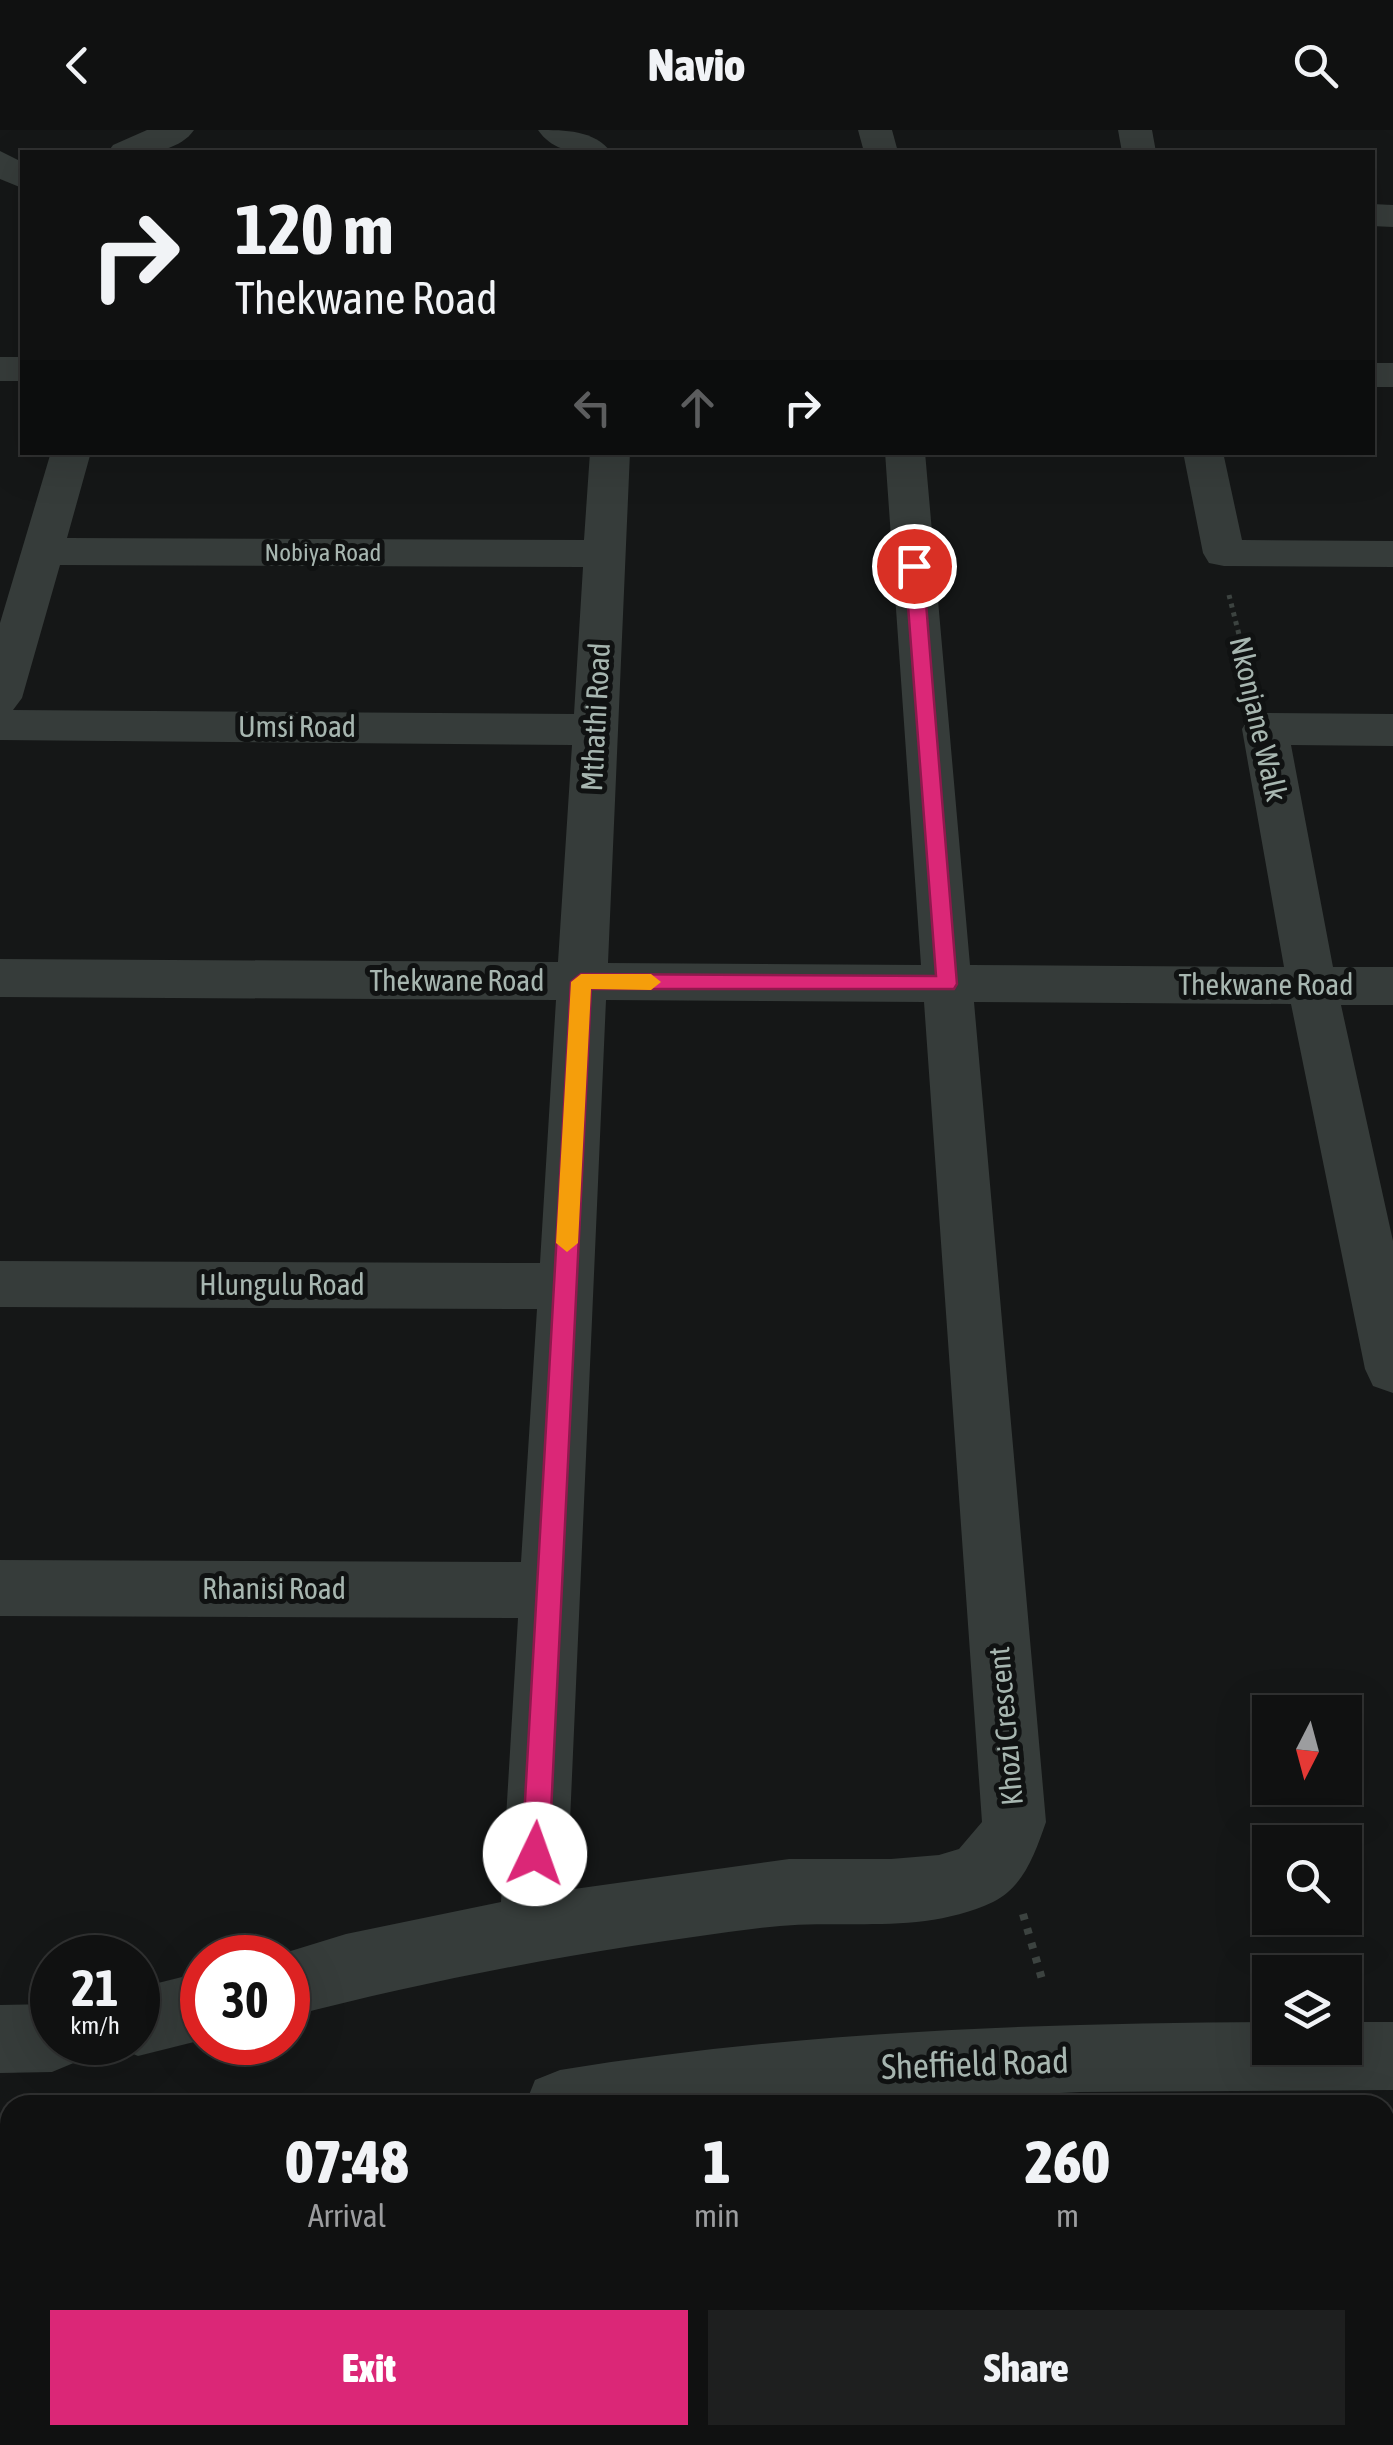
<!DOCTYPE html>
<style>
body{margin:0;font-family:"Asap Condensed",sans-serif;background:#1e1f1f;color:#f1f3f6;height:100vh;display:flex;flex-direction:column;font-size:38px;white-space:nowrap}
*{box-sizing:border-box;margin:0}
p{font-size:32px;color:#9c9d9f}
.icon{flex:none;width:55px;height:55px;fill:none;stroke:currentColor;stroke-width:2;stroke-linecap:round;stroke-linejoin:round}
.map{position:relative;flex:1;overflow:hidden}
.sheet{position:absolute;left:0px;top:1965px;width:1395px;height:350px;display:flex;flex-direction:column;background:#101111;border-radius:30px 30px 0 0;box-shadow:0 10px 40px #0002,0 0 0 2px #303131}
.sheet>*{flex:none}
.top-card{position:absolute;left:20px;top:20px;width:1355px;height:305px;border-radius:0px;box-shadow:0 10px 40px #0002,0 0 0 2px #303131;background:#101111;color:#f1f3f6;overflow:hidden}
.needle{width:65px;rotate:186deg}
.controls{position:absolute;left:1252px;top:1565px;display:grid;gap:20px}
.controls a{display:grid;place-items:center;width:110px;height:110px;border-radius:0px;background:#101111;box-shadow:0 10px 40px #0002,0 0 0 2px #303131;font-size:50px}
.speed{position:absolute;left:30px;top:1805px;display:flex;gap:20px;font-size:50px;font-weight:700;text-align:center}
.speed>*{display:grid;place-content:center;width:130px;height:130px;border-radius:50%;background:#101111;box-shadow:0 10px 40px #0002,0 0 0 2px #303131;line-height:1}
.speed small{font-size:25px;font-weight:400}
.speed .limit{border:15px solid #d22;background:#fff;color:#111}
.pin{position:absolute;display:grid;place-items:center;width:85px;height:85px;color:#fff;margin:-42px;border:5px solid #fff;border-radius:50%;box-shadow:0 2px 10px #0007}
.me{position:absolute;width:110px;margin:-55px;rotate:3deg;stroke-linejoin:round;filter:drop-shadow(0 0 8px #0008)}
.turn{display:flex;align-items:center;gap:35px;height:210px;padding:0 50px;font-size:45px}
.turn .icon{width:130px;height:130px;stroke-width:2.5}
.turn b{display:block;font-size:70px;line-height:85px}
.lanes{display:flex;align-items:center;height:95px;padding:0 50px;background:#0003;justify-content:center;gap:50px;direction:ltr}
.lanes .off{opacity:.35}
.eta{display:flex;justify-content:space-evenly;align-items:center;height:170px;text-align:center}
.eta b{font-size:60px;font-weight:800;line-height:70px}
.button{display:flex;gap:20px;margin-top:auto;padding:20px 50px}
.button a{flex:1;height:115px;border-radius:0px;background:#db2777;color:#fff;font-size:40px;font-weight:800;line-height:115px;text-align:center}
.button a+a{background:#1e1f1f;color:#f1f3f6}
header{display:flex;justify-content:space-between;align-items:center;height:130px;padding:0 50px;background:#101111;font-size:45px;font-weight:800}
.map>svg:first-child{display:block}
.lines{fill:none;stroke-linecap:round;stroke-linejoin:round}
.path-far1{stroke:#3c4340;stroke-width:5;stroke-dasharray:4 5;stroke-linecap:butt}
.path{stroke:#3c4340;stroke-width:8;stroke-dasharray:6 9;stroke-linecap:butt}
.minor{fill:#363c3a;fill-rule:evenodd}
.route{fill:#db2777;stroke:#8e194d;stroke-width:2.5}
.slow{fill:#f59e0b}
.labels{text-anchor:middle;stroke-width:10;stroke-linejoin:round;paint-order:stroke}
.far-street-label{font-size:25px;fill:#a7b6b0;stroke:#101212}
.street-label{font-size:30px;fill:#a7b6b0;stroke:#101212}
.near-street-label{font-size:35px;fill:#a7b6b0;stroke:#101212}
</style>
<header><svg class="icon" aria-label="back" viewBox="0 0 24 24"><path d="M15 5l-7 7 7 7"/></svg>Navio<svg class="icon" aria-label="search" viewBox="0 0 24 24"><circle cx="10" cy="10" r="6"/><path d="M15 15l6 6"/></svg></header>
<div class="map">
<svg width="1393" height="2315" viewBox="0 0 1393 2315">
<rect width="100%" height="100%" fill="#151717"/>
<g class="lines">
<path class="path-far1" d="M1229,465L1253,560"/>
<g class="path">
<path d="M1023,1784L1044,1856"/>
<path d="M0,2047L10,2051"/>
<path d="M1385,2210L1393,2290"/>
<path d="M870,2305V2315"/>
</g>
<g class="minor">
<path d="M147,0H194C177,25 135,24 108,22L113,15Z"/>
<path d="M538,0C565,0 594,0 611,22C585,24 555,25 538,0Z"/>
<path d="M858,0H892L898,22H864Z"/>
<path d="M1118,0H1152L1156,22H1122Z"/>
<path d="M0,21L22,32V58L0,49Z"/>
<path d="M1372,74L1393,75V97L1372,96Z"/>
<rect x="0" y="227" width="22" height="24"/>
<rect x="1372" y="233" width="21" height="24"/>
<path d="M51,322H91L67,408L584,410L590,322H630L608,833L921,835L885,322H925L970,835L1284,837L1242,599L1249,588L1265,583L1393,584V616L1291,615L1333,837H1393V875H1341L1393,1111V1263L1373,1256L1365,1239L1291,874L974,872L1046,1692C1035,1723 1024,1757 993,1772C918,1807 839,1787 760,1798C601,1818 444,1846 288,1887V1828H268L346,1804L501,1772L518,1488L0,1486V1430L521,1432L537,1179L0,1177V1131L540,1133L556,870L0,867V829L558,832L572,615L0,610V493ZM60,435L583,437L574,584L13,580L22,568ZM606,870L924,872L982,1692L959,1719L939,1725L891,1729H789L567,1760Z"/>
<path d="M1183,322H1223L1242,410L1393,411V437L1224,436L1209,433L1203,423Z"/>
<path d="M202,1842V1910L138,1926L114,1916L113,1912H138V1858Z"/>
<path d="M52,1874V1912H84L76,1932L52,1942L0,1943V1875Z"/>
<path d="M1270,1892V1918H1345V1892H1393V1960L1080,1962L824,1975H525L535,1950L560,1940C796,1902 1031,1893 1270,1892Z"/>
<path d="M10,2093V2165L0,2169V2097Z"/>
<path d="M10,2274V2305H69L64,2315H0V2278Z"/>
<rect x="429" y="2305" width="76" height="10"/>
<path d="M1062,2305H1140L1144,2315H1067Z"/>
</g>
</g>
<path class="route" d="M914,431L923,436L957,854L954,859H591L549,1724L545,1734L535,1738L526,1734L522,1724L571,852L581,844L936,846L905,436Z"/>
<path class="slow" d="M581,844H651L661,852L651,860L591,859L578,1113L567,1122L556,1113L571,852Z"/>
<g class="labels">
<g class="far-street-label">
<text x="323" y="431">Nobiya Road</text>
</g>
<g class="street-label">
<text transform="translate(596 587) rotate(-87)" y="10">Mthathi Road</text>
<text transform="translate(1258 589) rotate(77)" y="10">Nkonjane Walk</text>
<text x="297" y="607">Umsi Road</text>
<text x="457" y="861">Thekwane Road</text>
<text x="1266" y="865">Thekwane Road</text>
<text x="282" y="1165">Hlungulu Road</text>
<text x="274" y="1469">Rhanisi Road</text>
<text transform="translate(1006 1596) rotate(-95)" y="10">Khozi Crescent</text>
</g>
<g class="near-street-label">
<text transform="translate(975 1934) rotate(-2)" y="12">Sheffield Road</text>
</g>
</g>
</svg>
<div class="controls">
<a><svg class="needle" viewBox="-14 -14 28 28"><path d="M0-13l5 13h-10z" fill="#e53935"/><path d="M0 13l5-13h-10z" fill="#9c9d9f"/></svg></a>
<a><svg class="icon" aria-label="search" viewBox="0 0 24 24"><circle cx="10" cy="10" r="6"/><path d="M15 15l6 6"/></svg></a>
<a><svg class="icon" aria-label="layers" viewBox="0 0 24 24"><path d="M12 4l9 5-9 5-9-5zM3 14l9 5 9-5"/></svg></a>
</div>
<div class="speed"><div>21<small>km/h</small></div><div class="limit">30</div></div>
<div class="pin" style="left:914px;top:436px;background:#d93025"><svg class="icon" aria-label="arrive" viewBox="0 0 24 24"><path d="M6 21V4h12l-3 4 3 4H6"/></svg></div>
<svg class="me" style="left:535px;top:1724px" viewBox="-20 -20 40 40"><circle r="19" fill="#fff"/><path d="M0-13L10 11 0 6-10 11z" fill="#db2777"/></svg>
<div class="top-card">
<div class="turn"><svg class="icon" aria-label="right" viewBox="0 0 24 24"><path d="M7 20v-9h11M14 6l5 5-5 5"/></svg><div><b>120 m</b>Thekwane Road</div></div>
<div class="lanes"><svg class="icon off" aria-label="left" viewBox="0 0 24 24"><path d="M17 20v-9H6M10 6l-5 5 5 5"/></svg><svg class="icon off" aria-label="ahead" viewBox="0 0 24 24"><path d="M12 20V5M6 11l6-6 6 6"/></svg><svg class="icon" aria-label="right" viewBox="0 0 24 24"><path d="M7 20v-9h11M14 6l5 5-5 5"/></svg></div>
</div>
<section class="sheet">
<div class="eta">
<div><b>07:48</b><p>Arrival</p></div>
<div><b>1</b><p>min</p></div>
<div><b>260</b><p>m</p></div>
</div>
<div class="button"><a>Exit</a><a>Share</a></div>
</section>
</div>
